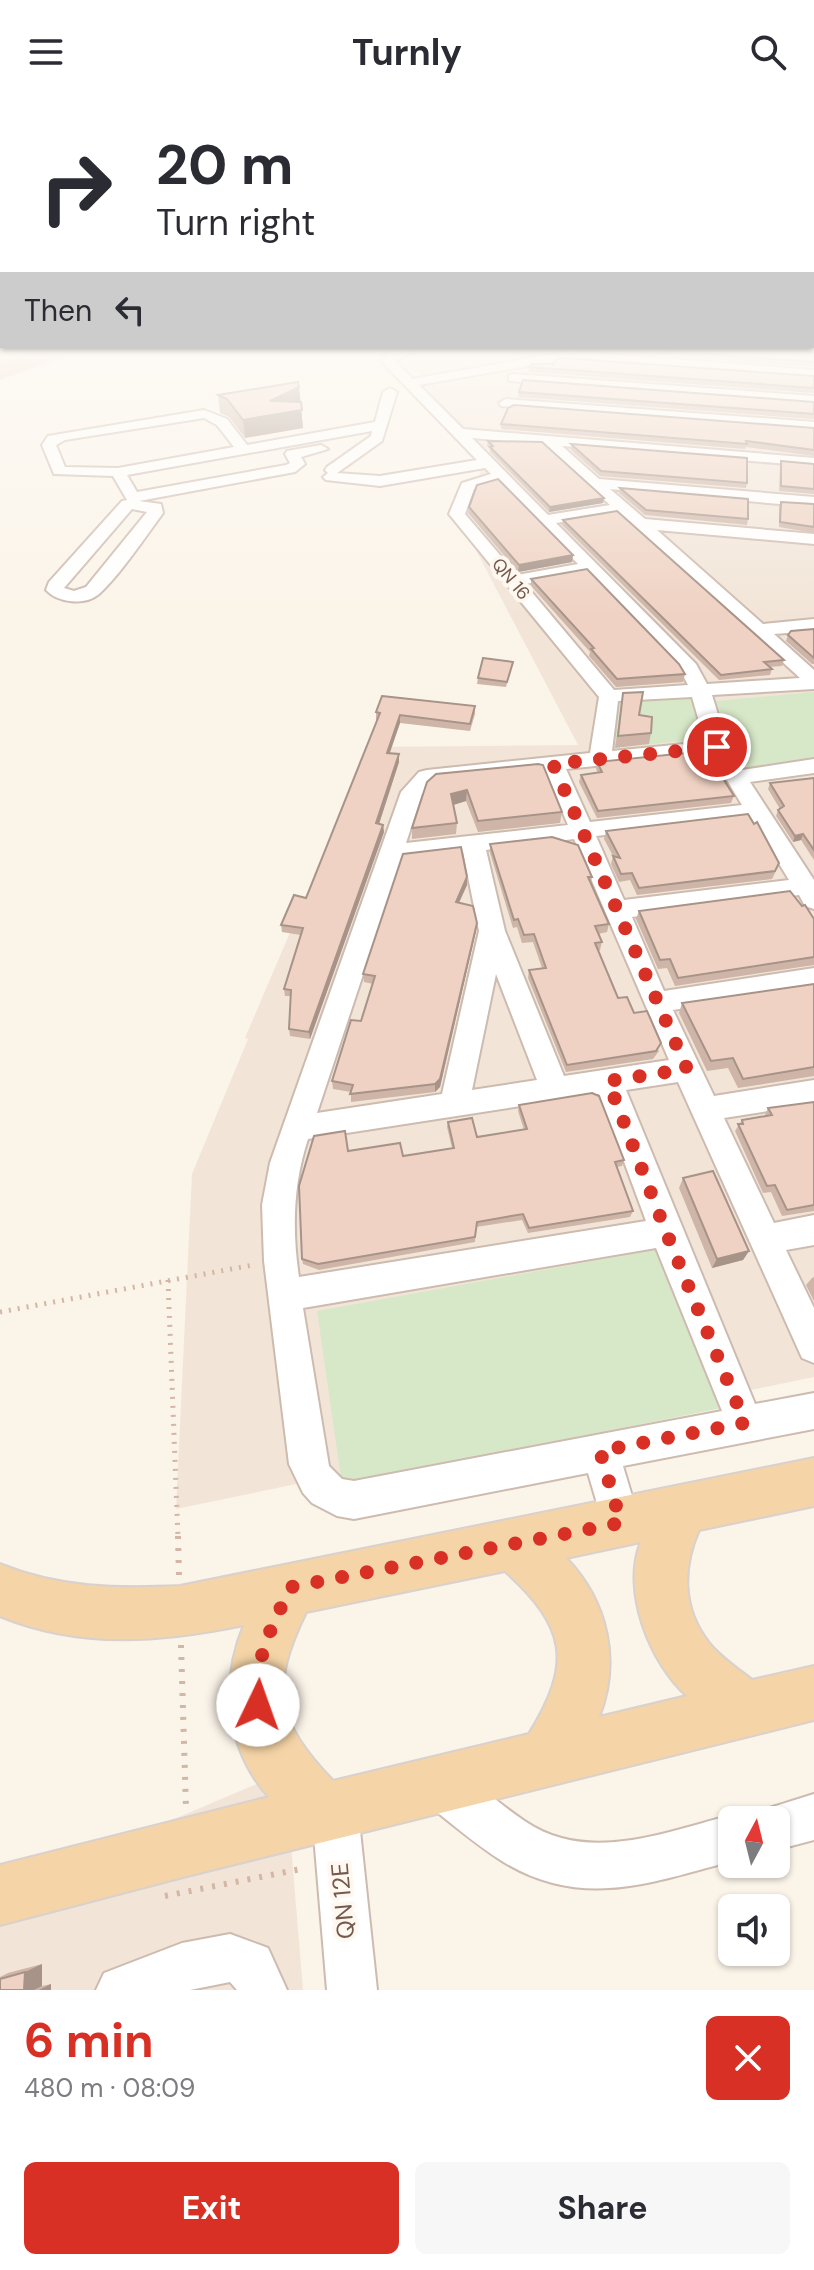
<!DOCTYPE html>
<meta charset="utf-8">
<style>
body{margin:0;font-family:"DM Sans",sans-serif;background:#f7f7f7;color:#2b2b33;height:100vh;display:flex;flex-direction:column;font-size:30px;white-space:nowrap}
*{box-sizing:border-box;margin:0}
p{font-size:26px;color:#7c7c81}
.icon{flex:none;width:44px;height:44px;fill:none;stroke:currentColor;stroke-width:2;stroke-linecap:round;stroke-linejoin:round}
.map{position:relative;height:1886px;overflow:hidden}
.side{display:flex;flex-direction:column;background:#fff;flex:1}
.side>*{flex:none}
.banner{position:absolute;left:0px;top:0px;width:814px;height:244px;box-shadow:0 2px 6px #0004;background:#fff;color:#2b2b33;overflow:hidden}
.needle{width:52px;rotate:7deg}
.controls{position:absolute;left:718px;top:1702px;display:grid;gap:16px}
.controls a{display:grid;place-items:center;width:72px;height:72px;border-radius:12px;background:#fff;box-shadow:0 2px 6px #0004;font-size:40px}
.pin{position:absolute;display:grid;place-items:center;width:68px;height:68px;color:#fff;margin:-34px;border:4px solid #fff;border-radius:50%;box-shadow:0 2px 8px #0007}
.me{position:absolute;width:88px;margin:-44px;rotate:3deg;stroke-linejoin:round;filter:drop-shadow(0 0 6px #0008)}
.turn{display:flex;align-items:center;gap:28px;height:168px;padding:0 24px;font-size:36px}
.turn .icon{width:104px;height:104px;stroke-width:2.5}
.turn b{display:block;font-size:56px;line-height:68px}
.then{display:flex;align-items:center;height:76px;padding:0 24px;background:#0003;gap:16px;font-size:30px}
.round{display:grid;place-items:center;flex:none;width:84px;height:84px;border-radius:12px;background:#f7f7f7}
.head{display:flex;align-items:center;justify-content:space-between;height:136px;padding:0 24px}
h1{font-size:48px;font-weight:700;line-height:60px;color:#d93025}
.cta{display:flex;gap:16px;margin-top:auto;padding:16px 24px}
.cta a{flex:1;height:92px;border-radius:12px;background:#d93025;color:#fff;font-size:32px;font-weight:700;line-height:92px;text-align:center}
.cta a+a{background:#f7f7f7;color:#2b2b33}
header{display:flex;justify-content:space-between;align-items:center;height:104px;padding:0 24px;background:#fff;font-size:36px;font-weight:700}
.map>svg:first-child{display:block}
.residential{fill:#f2e5d8}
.green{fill:#d7e8c8}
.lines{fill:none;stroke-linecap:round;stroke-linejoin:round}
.minor-casing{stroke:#cdbbb0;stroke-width:4}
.major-casing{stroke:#d8d1cd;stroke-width:4}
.highway-casing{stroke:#d8d1cd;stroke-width:4}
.path-far1{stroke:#d4b6a5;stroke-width:5;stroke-dasharray:2 7;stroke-linecap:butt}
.path{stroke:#d4b6a5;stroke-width:6;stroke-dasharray:3 9;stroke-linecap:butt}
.minor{fill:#fff;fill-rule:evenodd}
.major{fill:#f5d4a7;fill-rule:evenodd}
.highway{fill:#f1b5a5;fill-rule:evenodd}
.wall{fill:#ceb5a8}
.shaded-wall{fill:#a79388}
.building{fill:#efd2c3;stroke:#a79388;stroke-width:2}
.route{stroke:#d93025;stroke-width:14;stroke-dasharray:0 25.2}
.labels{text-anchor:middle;stroke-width:8;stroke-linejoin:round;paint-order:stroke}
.far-street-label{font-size:18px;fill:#745a4e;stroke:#fef8f0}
.near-street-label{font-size:24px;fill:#745a4e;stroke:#fef8f0}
</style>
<header><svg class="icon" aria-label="menu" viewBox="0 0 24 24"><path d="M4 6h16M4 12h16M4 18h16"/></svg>Turnly<svg class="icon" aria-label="search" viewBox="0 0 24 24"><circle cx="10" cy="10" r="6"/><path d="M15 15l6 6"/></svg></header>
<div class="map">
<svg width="814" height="1886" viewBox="0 0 814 1886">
<rect width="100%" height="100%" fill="#fbf4e9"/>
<g class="residential">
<path d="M451,247H814V1273L176,1405L192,1070L248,935L245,934L369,643L578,641L457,410L486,358L388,257Z"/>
<path d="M285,1668L303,1886H0V1789Z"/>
</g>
<g class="green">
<path d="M814,588V653L748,664L715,597Z"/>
<path d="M696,595L702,635L613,644L620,596Z"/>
<path d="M660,1145L722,1304L342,1381L317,1207Z"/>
</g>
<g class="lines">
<g class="minor-casing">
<g id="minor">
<path d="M391,247H414L395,257L413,275L569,247L814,266V274L562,256L419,281L463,325L814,354V362L562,342L599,375L814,393V403L610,385L645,415L814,430V440L657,426L763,520L814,515V527L774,530L814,566V585L712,591L728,643L742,666L814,655V669L750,678L814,776V805L805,802L799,791L632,813L664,887L814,864V884L673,906L714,992L814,976V1000L724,1014L774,1119L814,1111V1141L786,1146L814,1204V1259L802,1254L678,978L626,986L755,1300L814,1289V1325L623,1362L640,1419L635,1433L621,1438L607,1433L588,1369L354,1415L337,1412L312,1399L303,1389L289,1360L264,1157L262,1101L270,1059L401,688L419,668L427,666L590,649L599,593L449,410L462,379L491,370L485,364L380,382L326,376L323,373L328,369L325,366L327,363L371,332L372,327L127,371L137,388L286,361L290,359L285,350L287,347L321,341L328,345L301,353L305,360L295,368L139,397L161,400L163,409C146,432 120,471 99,490C85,502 58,499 46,486L49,478L122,397L127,396L113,372L54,370L42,341L48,332L204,306L227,315L247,341L375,318L383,288L390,284L397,288L382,337L337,369L380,372L477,356L384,260L382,257ZM204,314L217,321L234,343L118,364L65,363L56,341L65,336ZM472,334L543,340L610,401L548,411ZM487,379H499L578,460L517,471L465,410L474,385ZM132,405L147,408L86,483L74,487L64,484ZM619,409L800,574L707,580L696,560L556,419ZM587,469L680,566L688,581L614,586L525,480ZM692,593L705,638L612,647L618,597ZM711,650L742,701L590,718L566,665ZM545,667L568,721L406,739L422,690L434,678ZM751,714L789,776L624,796L596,732ZM574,735L669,956L564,972L505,827L486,746ZM463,748L479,827L442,990L317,1009L401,756ZM496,870L537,976L472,986ZM599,990L646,1117L299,1173C292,1126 293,1080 308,1035ZM656,1144L722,1307L354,1377L342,1375L329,1362L303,1204Z"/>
<path d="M792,247H814V252Z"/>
<path d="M514,270L814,292V300L509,277V271Z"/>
<path d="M506,295L814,318V326L501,302L499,299Z"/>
<path d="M440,1660C472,1673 497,1699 526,1718C589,1760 665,1728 732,1711L744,1716H732V1757C650,1779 581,1806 502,1757C475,1740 450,1718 424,1698L418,1682L424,1666Z"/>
<path d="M335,1685L351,1692L358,1708L377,1886H327L312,1708L319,1692Z"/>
<path d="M814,1690V1736L776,1746V1716H756L760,1707Z"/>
<path d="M230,1830L268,1844L287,1886H237L230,1878L190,1886H96L104,1869L182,1839Z"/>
</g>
</g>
<g class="major-casing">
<path id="major" d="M814,1354V1402L699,1426C682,1464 682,1505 709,1539C720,1553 738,1565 752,1576L814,1562V1616L187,1772L0,1821V1761L269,1693C226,1645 220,1579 244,1521C161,1538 80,1545 0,1512V1460C59,1484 117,1485 180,1482ZM641,1438C621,1486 650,1559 687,1592L599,1613C621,1557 608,1498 566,1454ZM505,1467C567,1523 573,1559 529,1630L333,1677C276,1617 269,1584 306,1508Z"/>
</g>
<g class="highway-casing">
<path id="highway" d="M40,247H66L63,251L0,274V262Z"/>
</g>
<g class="path-far1">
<path d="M168,1176L178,1434"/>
<path d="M0,1208L253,1161"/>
</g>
<g class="path">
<path d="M178,1432L179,1472"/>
<path d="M181,1541L186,1704"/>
<path d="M165,1792L306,1764"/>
</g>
<use href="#minor" class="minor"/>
<use href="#major" class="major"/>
<use href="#highway" class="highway"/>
</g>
<g class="wall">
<path d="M627,247H803L814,249V263L626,248Z"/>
<path d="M529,263L814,272V289L529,268Z"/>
<path d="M299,283L303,324L245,334L229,313L220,309L218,291Z"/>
<path d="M519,288L814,298V315L518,293Z"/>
<path d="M501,320L814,324V352L746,343L745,345L501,325Z"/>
<path d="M488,337L604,394L603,399L549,408L490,348V345L487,342Z"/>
<path d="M571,340L747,379L746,384L600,372L571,346Z"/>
<path d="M781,357L814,360V390L779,387L780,362Z"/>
<path d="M620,384L748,415L747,421L645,411L619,389Z"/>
<path d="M781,398L814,400V429L779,423V403Z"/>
<path d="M469,403L573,451L572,458L518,468L468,409Z"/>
<path d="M563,416L784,556L782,562L769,563L772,565L770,571L719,576L562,421Z"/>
<path d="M531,475L685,570L683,578L616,583L589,552L590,548L531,482Z"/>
<path d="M814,525V560H812L786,537L788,531Z"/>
<path d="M513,558L506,583L477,580L478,574Z"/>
<path d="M623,589L651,629L649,640L615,644Z"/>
<path d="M475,602V610L470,627L400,619L390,649L399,658L379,720L383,721L384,728L310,935L290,932L289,925L291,892H285L284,885L301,831L282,828L281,821L306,794L378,616H376V608Z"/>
<path d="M597,658H692L712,668L734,692L731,699L597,714L579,678L581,671L598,669L596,665Z"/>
<path d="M814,674V756L801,736L793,738L776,712L778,706L780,705L768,685L770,679Z"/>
<path d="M427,678L562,708L560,719L478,728L466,697L453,701L457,719L456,730L412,735V724Z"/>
<path d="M606,727L776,767L772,775L637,791L630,776L619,778L611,760L613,752L604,735Z"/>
<path d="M490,740L592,773L591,779L609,820L607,828L598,830L602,838L600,846L598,847L618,894L634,909L659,947L653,955L566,968L528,874L529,866L542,864L533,838L522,839L517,823L513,824L490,749Z"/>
<path d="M467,781L459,799L476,827L440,983L435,988L351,998V988L333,985L332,977L361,917L373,880L364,878L363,870Z"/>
<path d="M639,807L814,815V861L675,882L667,864L658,865L636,815Z"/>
<path d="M814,880V972L738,984L728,964L707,967L679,909L682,899Z"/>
<path d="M814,998V1107L782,1112L771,1088L763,1089L735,1027L742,1016L766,1013L765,1011L768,1004Z"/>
<path d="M519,1001L624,1056L622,1062L617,1063L633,1107L630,1113L528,1129L522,1116L476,1123L475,1138L319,1166L303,1160L302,1155L348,1047L403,1052L452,1044L447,1023L448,1018L477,1033L524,1026L518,1007Z"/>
<path d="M683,1074L749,1147L743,1156L712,1164L679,1084Z"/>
<path d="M814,1173V1197L806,1181L812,1174Z"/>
<path d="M42,1860V1882L51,1880V1886H0V1873L8,1869Z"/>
</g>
<g class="shaded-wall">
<path d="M299,283L303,324L245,334L243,316L270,297Z"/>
<path d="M604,394L603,399L549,408L550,403Z"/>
<path d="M573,451L572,458L518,468L519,461Z"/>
<path d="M400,611V619L387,656V649Z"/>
<path d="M399,650V658L377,726L376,719Z"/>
<path d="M467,686L466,697L450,702L451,690Z"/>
<path d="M383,721L384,728L310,935L309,928Z"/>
<path d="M803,730L801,736L793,738L795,732Z"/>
<path d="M467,773V781L455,807L456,798Z"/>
<path d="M477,819L476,827L440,983L435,988V980Z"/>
<path d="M749,1147L743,1156L712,1164L717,1155Z"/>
<path d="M42,1860V1882L34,1886H24L25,1868Z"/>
<path d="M51,1880V1886H39Z"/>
</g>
<g class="building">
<path d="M670,247H803L814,249V258Z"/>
<path d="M562,254L814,272V284L529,263L532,260H554L555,256Z"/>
<path d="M523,276L814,298V310L519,288Z"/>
<path d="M298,278L299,283L270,297L301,298L302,306L243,316L227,295L218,291Z"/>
<path d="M514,301L814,324V346L746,337L747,340L501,320L508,304Z"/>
<path d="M488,337L542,338L604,394L550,403L490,343L493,342Z"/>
<path d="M571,340L747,354V379L601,367Z"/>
<path d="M781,357L814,360V385L781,382Z"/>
<path d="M498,375L573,451L519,461L469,403L477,381Z"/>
<path d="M620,384L748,395V415L646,406Z"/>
<path d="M781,398L814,400V423L780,418Z"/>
<path d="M617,407L784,556L764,558L772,565L721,571L563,416Z"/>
<path d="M587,465L679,560L685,570L617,575L591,545L594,544L531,475Z"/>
<path d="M814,525V554L788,531L791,527Z"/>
<path d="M483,554L513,558L507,578L478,574Z"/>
<path d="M643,588L639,611L652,613L651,629L618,632L623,589Z"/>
<path d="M382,592L475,602L470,620L400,611L387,649L399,650L376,719L383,721L309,928L289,925L291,886L284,885L303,824L281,821L294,791L306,794L380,609L376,608Z"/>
<path d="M686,649L692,658L705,656L712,668H719L734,692L598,707L581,671L602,668L597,658Z"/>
<path d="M538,660L543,661L562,708L478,717L467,686L451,690L457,719L412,724L427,678L436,670Z"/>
<path d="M814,674V746L803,730L795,732L778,706L784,702L770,679Z"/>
<path d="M748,710L754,720L757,718L779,759L775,767L639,784L632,769L621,770L613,752L620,754L606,727Z"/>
<path d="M552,733L578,741L592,773H588L609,820L595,822L602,838L595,839L618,894L627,893L634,909L647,907L661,939L656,947L567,961L529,866L546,864L534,830L524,831L518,815L514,816L490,740Z"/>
<path d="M461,743L467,773L456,798L473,802L477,819L440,975L435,980L350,990L353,981L332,977L351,916L361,917L375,872L363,870L403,750Z"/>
<path d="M790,787L802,802L805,801L814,815V853L678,874L670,855L660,856L639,807Z"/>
<path d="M814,880V963L743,975L733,954L711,957L682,899Z"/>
<path d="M592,989L599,992L624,1056L615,1058L633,1107L529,1124L523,1110L477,1118L475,1133L318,1160L302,1155L299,1082L314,1032L345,1027L348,1047L400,1039L403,1052L454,1044L448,1018L472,1014L477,1033L527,1025L519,1001Z"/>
<path d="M814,998V1101L787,1106L775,1081L767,1082L738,1020H743L742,1016L772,1011L768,1004Z"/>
<path d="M713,1067L749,1147L717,1155L683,1074Z"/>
<path d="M25,1868L24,1886H0V1875Z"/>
</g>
<linearGradient id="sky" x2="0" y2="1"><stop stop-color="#97c6e6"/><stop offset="0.48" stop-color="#fdfaf5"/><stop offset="1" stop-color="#fdfaf5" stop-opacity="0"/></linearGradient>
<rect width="814" height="511" fill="url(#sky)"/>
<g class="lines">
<path class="route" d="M258,1601C254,1554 271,1524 291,1483L621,1419L600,1347L745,1319L666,1128L608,977L687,965L553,660L717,643"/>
</g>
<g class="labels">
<g class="far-street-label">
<text transform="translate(511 475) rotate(50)" y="6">QN 16</text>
</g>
<g class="near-street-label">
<text transform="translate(343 1797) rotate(-95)" y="8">QN 12E</text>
</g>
</g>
</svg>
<div class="controls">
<a><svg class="needle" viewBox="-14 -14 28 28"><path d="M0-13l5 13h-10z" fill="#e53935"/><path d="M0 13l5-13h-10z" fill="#7c7c81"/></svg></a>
<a><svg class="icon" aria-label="sound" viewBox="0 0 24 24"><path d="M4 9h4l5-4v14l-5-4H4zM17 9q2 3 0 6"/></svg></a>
</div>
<div class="pin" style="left:717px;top:643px;background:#d93025"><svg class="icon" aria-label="arrive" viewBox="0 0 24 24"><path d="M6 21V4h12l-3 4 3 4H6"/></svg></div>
<svg class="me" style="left:258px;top:1601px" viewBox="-20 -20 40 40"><circle r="19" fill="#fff"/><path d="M0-13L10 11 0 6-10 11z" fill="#d93025"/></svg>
<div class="banner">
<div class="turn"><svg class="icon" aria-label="right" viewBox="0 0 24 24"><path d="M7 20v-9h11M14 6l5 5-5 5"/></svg><div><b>20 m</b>Turn right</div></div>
<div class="then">Then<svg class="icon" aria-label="left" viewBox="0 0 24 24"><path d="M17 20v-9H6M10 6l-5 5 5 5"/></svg></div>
</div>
</div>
<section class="side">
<div class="head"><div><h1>6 min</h1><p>480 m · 08:09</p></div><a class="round" style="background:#d93025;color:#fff"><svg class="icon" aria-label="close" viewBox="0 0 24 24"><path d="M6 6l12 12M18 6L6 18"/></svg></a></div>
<div class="cta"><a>Exit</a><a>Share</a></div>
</section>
